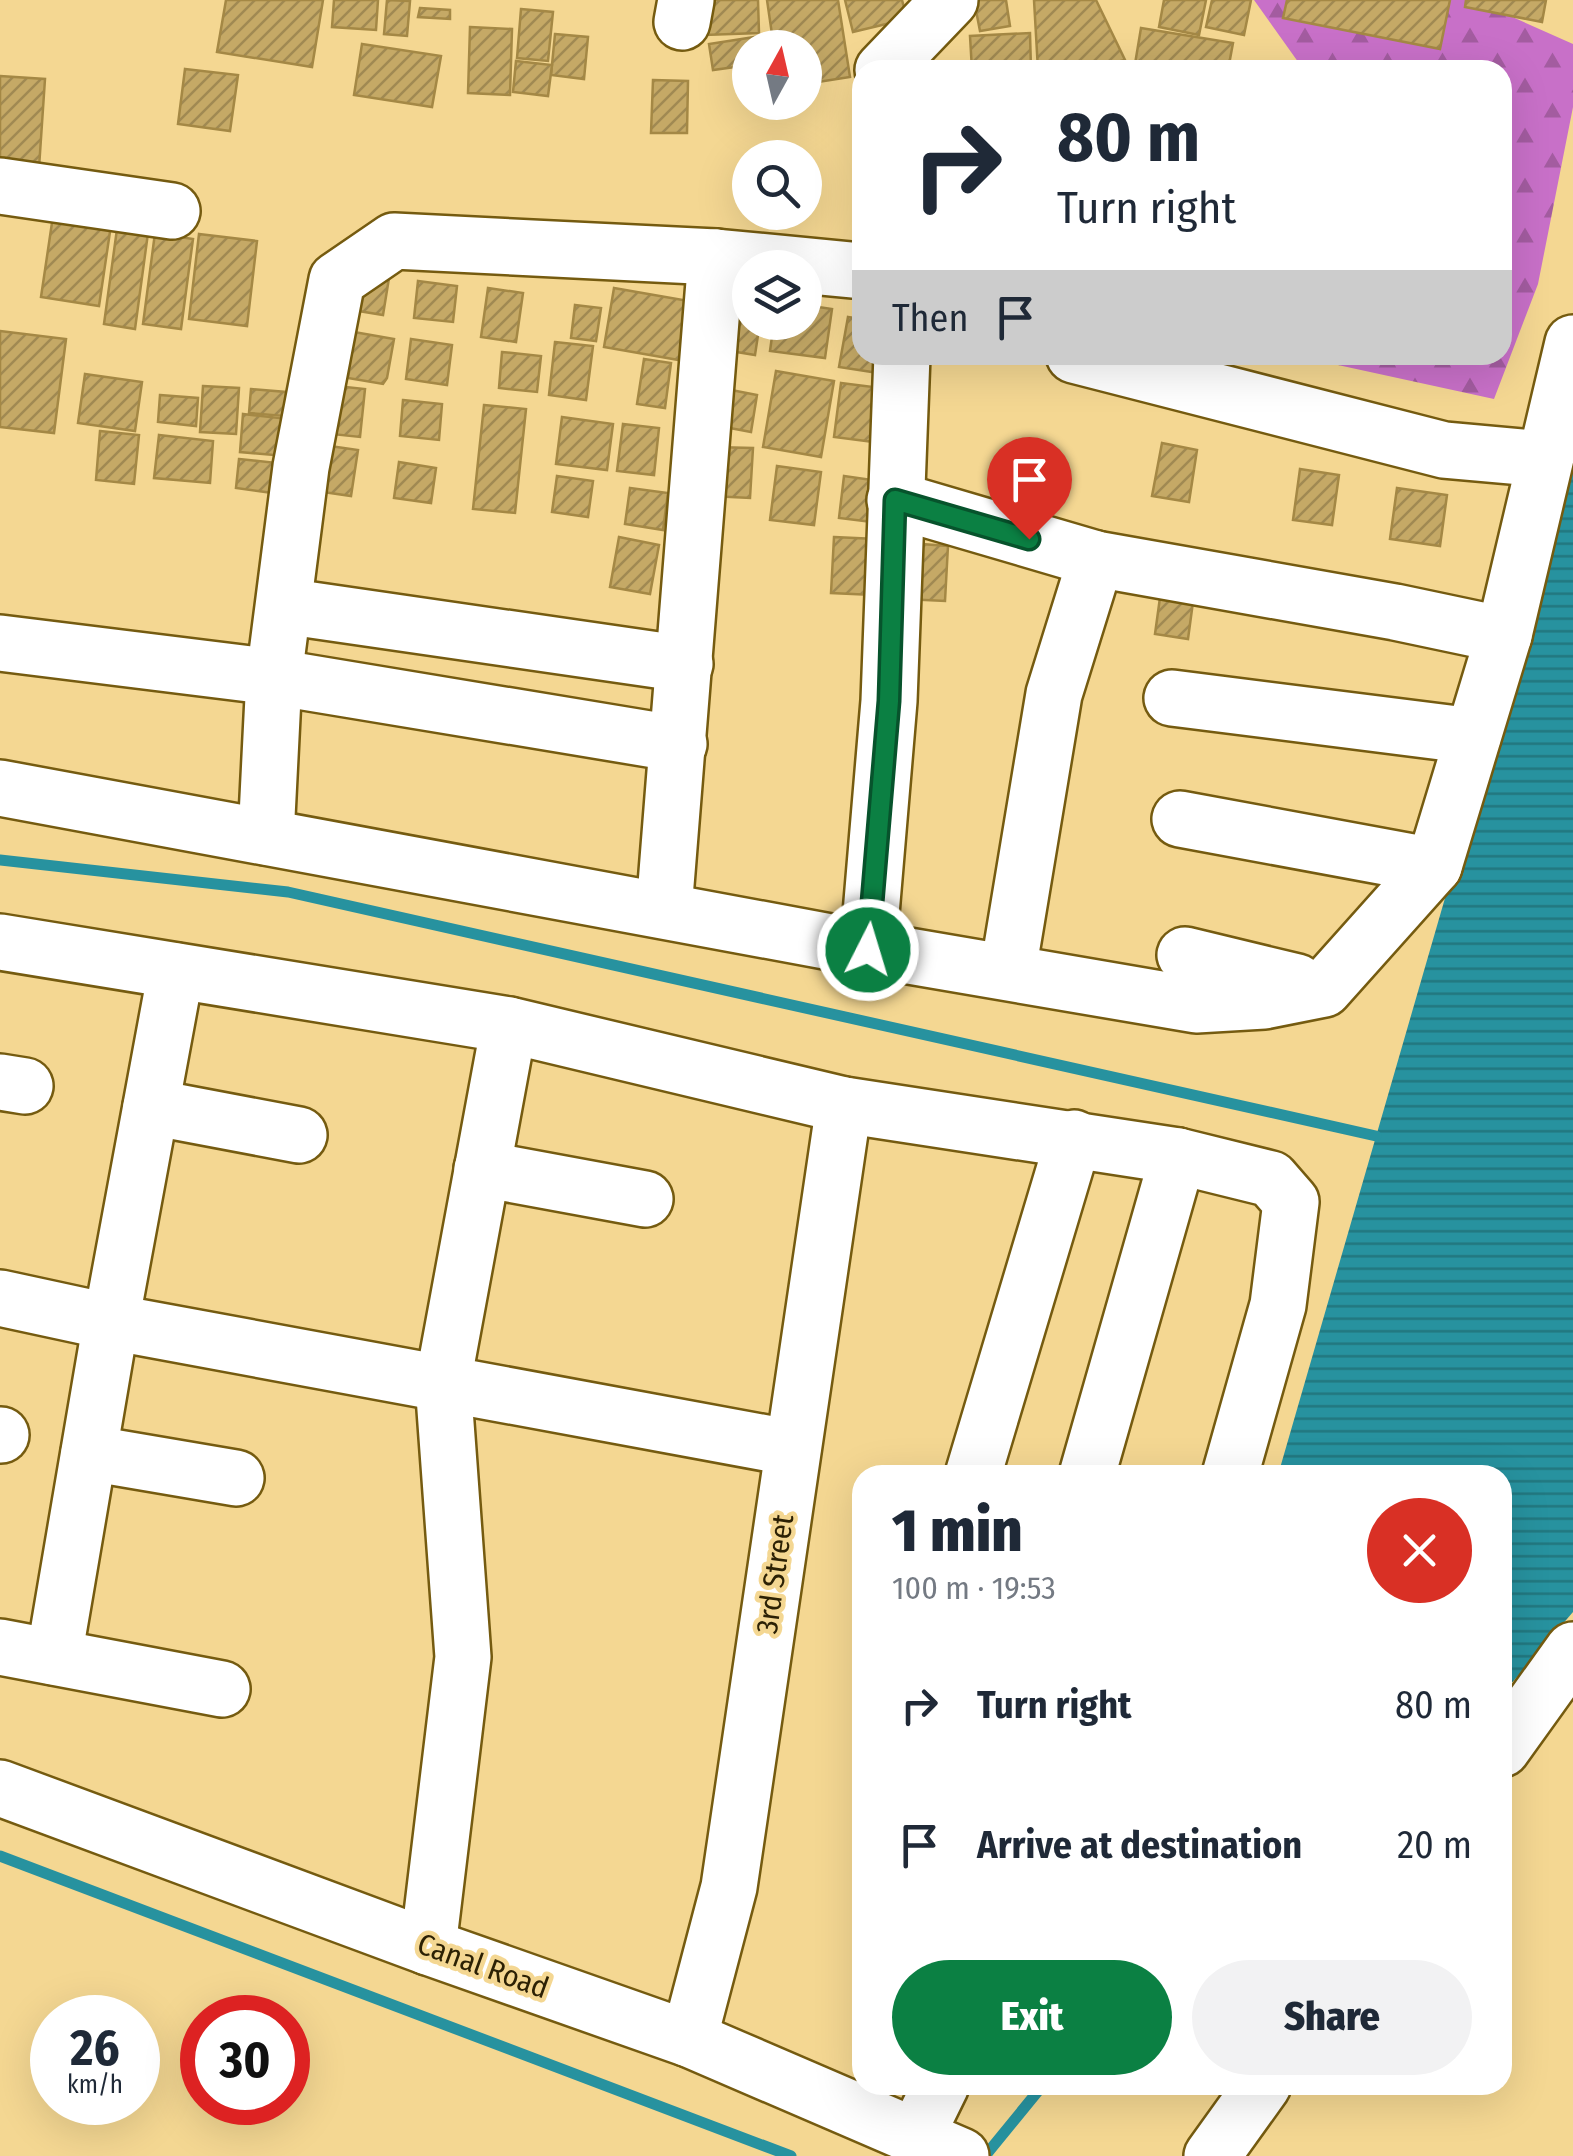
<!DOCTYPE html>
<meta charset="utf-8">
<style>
body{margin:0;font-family:"Fira Sans Condensed",sans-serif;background:#f2f2f3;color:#1f2937;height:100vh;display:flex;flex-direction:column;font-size:38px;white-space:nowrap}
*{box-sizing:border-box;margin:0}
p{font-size:32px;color:#747a83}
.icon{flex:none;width:55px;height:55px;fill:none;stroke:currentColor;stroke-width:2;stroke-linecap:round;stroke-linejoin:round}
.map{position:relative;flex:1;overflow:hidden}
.details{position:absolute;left:852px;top:1465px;width:660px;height:630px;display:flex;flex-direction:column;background:#fff;border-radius:30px;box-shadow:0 10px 40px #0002}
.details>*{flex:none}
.banner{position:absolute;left:852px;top:60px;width:660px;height:305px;border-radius:30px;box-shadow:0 10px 40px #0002;background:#fff;color:#1f2937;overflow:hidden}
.needle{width:65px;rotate:8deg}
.controls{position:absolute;left:732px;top:30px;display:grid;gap:20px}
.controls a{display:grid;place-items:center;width:90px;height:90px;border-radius:50%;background:#fff;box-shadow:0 10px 40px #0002;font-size:50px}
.speed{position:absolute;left:30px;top:1995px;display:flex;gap:20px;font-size:50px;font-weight:700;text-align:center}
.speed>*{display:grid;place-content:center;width:130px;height:130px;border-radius:50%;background:#fff;box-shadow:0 10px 40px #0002;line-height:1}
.speed small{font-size:25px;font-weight:400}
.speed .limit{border:15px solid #d22;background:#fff;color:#111}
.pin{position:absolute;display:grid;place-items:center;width:85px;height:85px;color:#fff;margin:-102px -42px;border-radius:50% 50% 50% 0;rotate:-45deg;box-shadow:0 0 10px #0007}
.pin .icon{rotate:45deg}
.me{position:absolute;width:110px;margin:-55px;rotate:5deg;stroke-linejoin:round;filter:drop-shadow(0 0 8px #0008)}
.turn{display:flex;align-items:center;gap:35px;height:210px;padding:0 40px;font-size:45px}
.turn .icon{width:130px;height:130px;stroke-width:2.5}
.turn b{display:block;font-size:70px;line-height:85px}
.then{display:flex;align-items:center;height:95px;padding:0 40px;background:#0003;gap:20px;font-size:38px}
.round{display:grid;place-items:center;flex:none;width:105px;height:105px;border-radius:52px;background:#f2f2f3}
.head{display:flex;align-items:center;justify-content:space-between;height:170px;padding:0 40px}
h1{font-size:60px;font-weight:800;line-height:75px}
.button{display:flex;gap:20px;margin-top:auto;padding:20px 40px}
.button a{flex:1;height:115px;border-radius:60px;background:#0b8043;color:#fff;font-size:40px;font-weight:800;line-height:115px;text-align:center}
.button a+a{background:#f2f2f3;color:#1f2937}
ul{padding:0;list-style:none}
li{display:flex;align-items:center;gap:30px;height:140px;padding:0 40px}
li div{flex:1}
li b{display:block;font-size:38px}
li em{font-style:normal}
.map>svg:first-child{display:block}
.forest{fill:url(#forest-firs)}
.water{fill:url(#water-rules)}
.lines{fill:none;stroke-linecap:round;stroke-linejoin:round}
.stream{stroke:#27929f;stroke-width:11}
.building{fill:url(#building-hatch);stroke:#a48845;stroke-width:2.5}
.minor-casing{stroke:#755b10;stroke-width:60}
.minor{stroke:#fff;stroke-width:55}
.route-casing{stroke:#07532c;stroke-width:25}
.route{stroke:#0b8043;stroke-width:18}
.labels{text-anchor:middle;stroke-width:9;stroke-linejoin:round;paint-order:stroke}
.street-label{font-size:30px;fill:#2c2104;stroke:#f4d792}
</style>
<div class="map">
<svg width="1573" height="2156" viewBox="0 0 1573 2156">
<defs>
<pattern id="forest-firs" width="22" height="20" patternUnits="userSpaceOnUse" patternTransform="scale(2.5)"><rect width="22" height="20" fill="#c870c8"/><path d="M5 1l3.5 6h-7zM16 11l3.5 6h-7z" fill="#a35ca0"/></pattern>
<pattern id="water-rules" width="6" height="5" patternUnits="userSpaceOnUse" patternTransform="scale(2.5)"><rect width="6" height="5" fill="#27929f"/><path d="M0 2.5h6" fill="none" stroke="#22777f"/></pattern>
<pattern id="building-hatch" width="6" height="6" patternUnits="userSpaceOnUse" patternTransform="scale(2.5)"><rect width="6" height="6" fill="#c5a966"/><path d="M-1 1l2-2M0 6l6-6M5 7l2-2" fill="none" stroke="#a08952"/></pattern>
</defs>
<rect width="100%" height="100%" fill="#f4d792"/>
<path class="forest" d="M1254,0H1474L1573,44V107L1538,284L1494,399L1292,355H1502V70H1296L1301,66Z"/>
<path class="water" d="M1573,456V1612L1503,1693L1502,1475H1278Z"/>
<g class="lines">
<g class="stream">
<path d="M0,860L288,892L1376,1136"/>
<path d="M0,1856L791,2156"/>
<path d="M985,2156L1043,2085"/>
</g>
</g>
<g class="building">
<path d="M226,0H323L312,67L217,52Z"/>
<path d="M334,0H378L376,30L332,27Z"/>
<path d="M387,0L410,1L407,36L384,34Z"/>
<path d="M704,0H758L759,33L705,35Z"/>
<path d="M767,0H838L850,77L805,84V48H774Z"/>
<path d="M845,0H902L907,19L853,32Z"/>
<path d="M974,0H1006L1010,26L980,31Z"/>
<path d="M1034,0H1096L1125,60L1084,70H1038Z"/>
<path d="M1164,0H1206L1199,35L1159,27Z"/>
<path d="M1212,0H1251L1244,35L1206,27Z"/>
<path d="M1287,0H1450L1440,49L1283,18Z"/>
<path d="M1466,0H1546L1542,22L1465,7Z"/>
<path d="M420,8L450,10V19L418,17Z"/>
<path d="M521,9L553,12L548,61L517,58Z"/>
<path d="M470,27L512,29L510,95L468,93Z"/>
<path d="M1141,28L1233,43L1228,70H1134Z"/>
<path d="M1030,33L1031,70H972L970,36Z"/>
<path d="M555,34L588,37L584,79L551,75Z"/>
<path d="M761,36L763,48H750V65L713,70L709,44Z"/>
<path d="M362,44L441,56L432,107L354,95Z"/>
<path d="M516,61L552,65L548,96L513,92Z"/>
<path d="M185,69L238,75L230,131L178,124Z"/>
<path d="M0,76L45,79L39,168L0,166Z"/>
<path d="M653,80L688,81L687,133H651Z"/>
<path d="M53,216L111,225L99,306L41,297Z"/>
<path d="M117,229L148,233L135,329L104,324Z"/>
<path d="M155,233L193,239L181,329L143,324Z"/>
<path d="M199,234L257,241L247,326L189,319Z"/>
<path d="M352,272L389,278L383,315L346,309Z"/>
<path d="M418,281L457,286L453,322L414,318Z"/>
<path d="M488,288L523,293L516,342L481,337Z"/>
<path d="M614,288L700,303L690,362L604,347Z"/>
<path d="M720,301L750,306V322H760L755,355L712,348Z"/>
<path d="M575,305L601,308L596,341L571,338Z"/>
<path d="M805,305L832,309L825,358L770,351L774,322H805Z"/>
<path d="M848,317L862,319V355H888L885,374L839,367Z"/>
<path d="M337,329L394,339L387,378L383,384L348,378L349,372L330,369Z"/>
<path d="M0,331L66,339L54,433L0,427Z"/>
<path d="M411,339L452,345L447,385L406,379Z"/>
<path d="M555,342L593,346L586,400L549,395Z"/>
<path d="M502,352L541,356L537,392L499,388Z"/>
<path d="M644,359L671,363L665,408L637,404Z"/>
<path d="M776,371L834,381L821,457L763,447Z"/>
<path d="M85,374L142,382L135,431L78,423Z"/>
<path d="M841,383L889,389L882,443L834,437Z"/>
<path d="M327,385L365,389L360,437L322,433Z"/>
<path d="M203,386L239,388L236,434L200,432Z"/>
<path d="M721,388L757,395L751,432L714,425Z"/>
<path d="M251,389L286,392L284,416L249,413Z"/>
<path d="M160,395L198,398L196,426L158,422Z"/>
<path d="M403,400L442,404L439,440L400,436Z"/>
<path d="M484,405L526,409L515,513L473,509Z"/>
<path d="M243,414L289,419L285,456L240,452Z"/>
<path d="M562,417L613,424L607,470L556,464Z"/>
<path d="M623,424L659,428L654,475L617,471Z"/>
<path d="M100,431L139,435L134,484L96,480Z"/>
<path d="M159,435L213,441L210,483L154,478Z"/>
<path d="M1162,443L1197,450L1189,502L1152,496Z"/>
<path d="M323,445L358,450L351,496L316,491Z"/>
<path d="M713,447L753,448L750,498L711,496Z"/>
<path d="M239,459L277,463L273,493L236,488Z"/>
<path d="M399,462L436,468L431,503L394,498Z"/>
<path d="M777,466L821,472L814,525L770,520Z"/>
<path d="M1300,469L1339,475L1332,525L1293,520Z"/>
<path d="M557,476L593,481L588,517L552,512Z"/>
<path d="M844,476L886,482L881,523L839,518Z"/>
<path d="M630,488L668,493L663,530L625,524Z"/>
<path d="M1397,488L1447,495L1440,546L1390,539Z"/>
<path d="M619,537L659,545L650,594L610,587Z"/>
<path d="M834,537L876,539L873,595L831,593Z"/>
<path d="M908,543L948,546L945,601L905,599Z"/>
<path d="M1162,583L1195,587L1188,639L1155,634Z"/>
</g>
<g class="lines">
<g class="minor-casing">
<g id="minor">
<path d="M682,22L686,0"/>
<path d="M883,70L950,0"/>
<path d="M0,186L172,211"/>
<path d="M1074,355L1444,450L1545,459"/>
<path d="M895,500L1096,559L1395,612L1504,635"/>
<path d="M284,606L685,664"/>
<path d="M0,643L274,677L679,744"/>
<path d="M1172,698L1473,736"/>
<path d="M0,788L868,949L1196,1005L1264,1001L1324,989L1434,866L1504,635L1573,343"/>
<path d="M1180,819L1434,866"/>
<path d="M266,837L274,677L301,467L337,280L394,241L716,257L862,271"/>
<path d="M664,910L716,257"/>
<path d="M0,942L509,1025L844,1105L1178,1156L1271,1179L1291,1202L1278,1305L1230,1475"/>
<path d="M868,949L889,701L902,355"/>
<path d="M1185,955L1297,982"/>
<path d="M1008,971L1054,694L1096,559"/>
<path d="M0,1082L25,1086"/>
<path d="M151,1107L299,1135"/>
<path d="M482,1169L645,1199"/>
<path d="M0,1298L111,1322L793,1448"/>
<path d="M0,1435H1"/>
<path d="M89,1453L236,1478"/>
<path d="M973,1475L1074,1138"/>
<path d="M1087,1475L1178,1156"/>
<path d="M0,1647L222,1689"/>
<path d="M54,1657L111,1322L176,971"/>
<path d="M1502,1749L1573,1650"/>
<path d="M0,1788L428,1947L689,2039L961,2156"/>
<path d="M428,1947L463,1657L443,1382L509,1025"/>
<path d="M689,2039L729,1887L844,1105"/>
<path d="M916,2136L941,2085"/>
<path d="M1212,2156L1263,2085"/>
</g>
</g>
<use href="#minor" class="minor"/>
</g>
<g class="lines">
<g class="route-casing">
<path id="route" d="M868,950L889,701L895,500L1029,539"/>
</g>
<use href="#route" class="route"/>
</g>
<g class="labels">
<g class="street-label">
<text transform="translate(775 1574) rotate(-82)" y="10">3rd Street</text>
<text transform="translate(483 1966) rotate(20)" y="10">Canal Road</text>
</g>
</g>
</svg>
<div class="controls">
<a><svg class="needle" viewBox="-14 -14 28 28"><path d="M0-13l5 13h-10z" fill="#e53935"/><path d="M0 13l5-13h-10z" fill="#747a83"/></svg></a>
<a><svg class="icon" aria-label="search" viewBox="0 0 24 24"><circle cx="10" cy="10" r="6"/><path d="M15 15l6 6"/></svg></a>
<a><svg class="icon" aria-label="layers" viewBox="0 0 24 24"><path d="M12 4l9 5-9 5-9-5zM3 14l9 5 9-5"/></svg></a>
</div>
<div class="speed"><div>26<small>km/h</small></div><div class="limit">30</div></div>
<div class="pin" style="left:1029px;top:539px;background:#d93025"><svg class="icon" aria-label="arrive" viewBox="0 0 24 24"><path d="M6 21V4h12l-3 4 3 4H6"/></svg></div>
<svg class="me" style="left:868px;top:950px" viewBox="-20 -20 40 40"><circle r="17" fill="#0b8043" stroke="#fff" stroke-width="3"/><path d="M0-11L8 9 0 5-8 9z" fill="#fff"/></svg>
<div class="banner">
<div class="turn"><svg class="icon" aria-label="right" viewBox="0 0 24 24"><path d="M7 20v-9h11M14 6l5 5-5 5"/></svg><div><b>80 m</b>Turn right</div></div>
<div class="then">Then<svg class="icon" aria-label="arrive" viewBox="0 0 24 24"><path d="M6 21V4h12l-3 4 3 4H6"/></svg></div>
</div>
<section class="details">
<div class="head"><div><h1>1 min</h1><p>100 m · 19:53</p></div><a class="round" style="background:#d93025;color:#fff"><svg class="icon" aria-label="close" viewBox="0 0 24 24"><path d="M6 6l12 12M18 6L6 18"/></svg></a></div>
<ul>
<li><svg class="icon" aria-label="right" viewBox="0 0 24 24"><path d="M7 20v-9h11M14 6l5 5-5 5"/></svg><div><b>Turn right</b></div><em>80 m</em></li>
<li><svg class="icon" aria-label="arrive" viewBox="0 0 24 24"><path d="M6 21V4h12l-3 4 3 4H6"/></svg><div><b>Arrive at destination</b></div><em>20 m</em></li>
</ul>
<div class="button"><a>Exit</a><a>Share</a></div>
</section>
</div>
